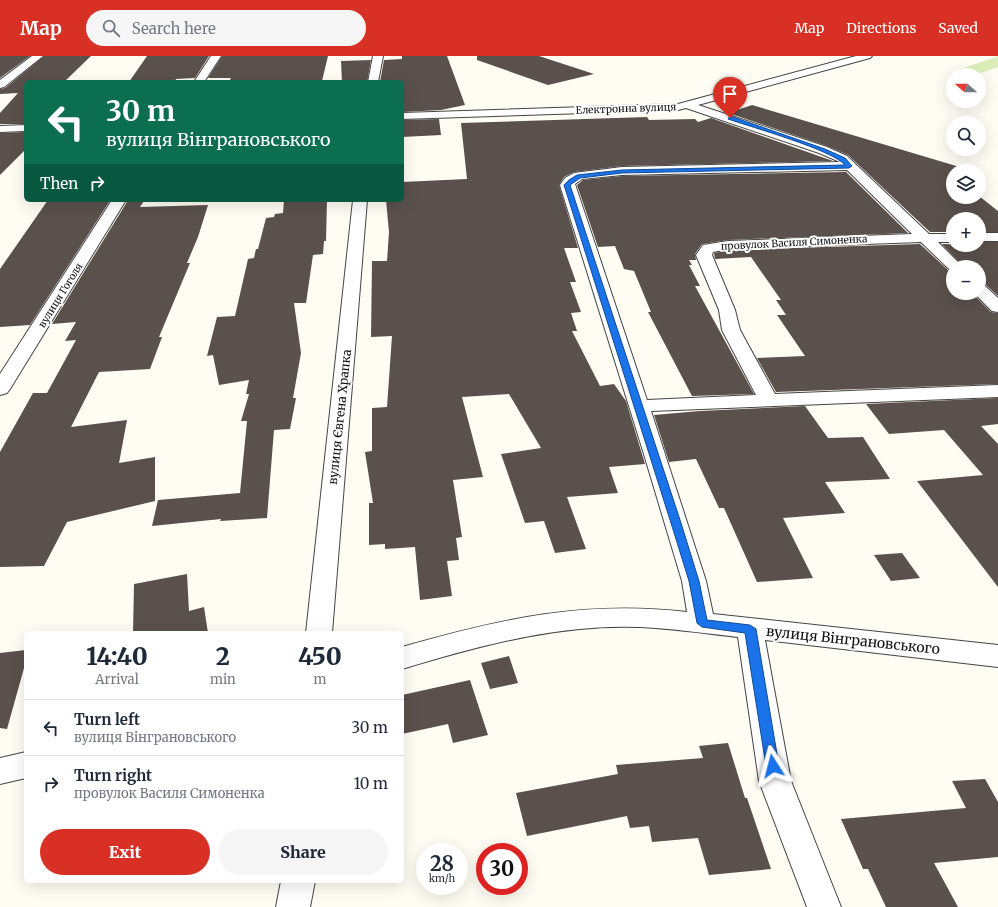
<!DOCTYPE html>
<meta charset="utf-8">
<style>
body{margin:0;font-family:Merriweather,serif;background:#f6f6f7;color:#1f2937;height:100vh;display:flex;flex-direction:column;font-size:15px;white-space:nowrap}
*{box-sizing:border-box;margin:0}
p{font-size:13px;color:#747a83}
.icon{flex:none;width:22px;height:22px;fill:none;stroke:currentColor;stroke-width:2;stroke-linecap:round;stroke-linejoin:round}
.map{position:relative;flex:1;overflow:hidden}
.drawer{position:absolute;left:24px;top:575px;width:380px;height:252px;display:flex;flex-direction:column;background:#fff;border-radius:6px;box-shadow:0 4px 16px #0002}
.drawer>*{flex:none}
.top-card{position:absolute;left:24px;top:24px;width:380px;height:122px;border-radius:6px;box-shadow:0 4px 16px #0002;background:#0b6e4f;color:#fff;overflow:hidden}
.needle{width:26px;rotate:291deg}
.controls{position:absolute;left:946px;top:12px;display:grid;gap:8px}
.controls a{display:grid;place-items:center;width:40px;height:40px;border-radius:50%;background:#fff;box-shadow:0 4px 16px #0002;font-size:20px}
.speed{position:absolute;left:416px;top:787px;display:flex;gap:8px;font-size:20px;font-weight:700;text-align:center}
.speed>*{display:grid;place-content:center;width:52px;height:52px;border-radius:50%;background:#fff;box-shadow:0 4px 16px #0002;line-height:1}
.speed small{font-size:10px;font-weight:400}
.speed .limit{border:6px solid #d22;background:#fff;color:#111}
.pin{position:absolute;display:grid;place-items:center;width:34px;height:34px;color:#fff;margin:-41px -17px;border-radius:50% 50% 50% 0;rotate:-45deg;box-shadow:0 0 4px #0007}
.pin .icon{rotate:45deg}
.me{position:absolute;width:44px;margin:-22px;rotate:351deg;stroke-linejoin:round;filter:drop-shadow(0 0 3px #0008)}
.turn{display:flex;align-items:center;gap:14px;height:84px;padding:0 16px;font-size:18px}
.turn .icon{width:52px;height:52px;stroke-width:2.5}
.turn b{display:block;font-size:28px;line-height:34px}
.then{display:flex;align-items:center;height:38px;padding:0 16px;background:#0003;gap:8px;font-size:15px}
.eta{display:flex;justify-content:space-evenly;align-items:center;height:68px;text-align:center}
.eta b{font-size:24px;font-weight:800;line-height:28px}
.cta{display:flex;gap:8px;margin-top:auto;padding:8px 16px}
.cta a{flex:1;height:46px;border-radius:24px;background:#d93025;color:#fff;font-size:16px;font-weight:800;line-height:46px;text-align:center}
.cta a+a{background:#f6f6f7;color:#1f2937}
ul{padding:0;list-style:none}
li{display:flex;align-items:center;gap:12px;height:56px;padding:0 16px;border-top:1px solid #e0e1e3}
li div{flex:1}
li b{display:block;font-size:15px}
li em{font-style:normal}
header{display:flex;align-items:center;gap:24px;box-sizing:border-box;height:56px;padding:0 20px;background:#d93025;color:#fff}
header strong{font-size:19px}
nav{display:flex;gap:22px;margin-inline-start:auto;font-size:14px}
.search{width:280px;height:36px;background:#f6f6f7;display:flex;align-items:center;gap:10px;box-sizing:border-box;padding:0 14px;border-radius:22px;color:#747a83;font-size:15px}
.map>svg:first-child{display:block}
.green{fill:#dbeeba}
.building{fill:#5a504c}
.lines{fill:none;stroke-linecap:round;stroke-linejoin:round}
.minor-casing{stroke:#444;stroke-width:2}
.minor{fill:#fff;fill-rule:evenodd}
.route{fill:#1a73e8;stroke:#114b97}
.labels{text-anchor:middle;stroke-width:4;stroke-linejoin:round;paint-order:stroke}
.far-street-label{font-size:10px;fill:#111;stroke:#fff}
.street-label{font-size:12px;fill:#111;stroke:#fff}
.near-street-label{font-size:14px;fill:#111;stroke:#fff}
</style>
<header>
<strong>Map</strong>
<div class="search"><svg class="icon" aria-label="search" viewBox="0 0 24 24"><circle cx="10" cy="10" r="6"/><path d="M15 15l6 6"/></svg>Search here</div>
<nav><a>Map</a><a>Directions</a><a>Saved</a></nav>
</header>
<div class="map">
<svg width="998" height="851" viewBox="0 0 998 851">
<rect width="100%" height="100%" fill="#fffcf4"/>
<path class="green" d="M998,0V11L978,18L958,14Z"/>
<g class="building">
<path d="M0,0H30L0,22Z"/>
<path d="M44,0H91L64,26H26V68H0V57L18,37L0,38V33L5,32Z"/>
<path d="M147,0H209L195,22L176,23L175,26H129Z"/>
<path d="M222,0H328L322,25L229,26L231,22H208Z"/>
<path d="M402,0H447L465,49L441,54L402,56V26H380L384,4L402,3Z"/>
<path d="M477,0H539L594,18L548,29L477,4Z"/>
<path d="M371,4L367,26H342L341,5Z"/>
<path d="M752,49L973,115H953V141L979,140L998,155V176H979V163H953V176H930L848,99L827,90L728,57Z"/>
<path d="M647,61L649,64L695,63L698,66L711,62L833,105L622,110L574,116L564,121L559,129L578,192H564L576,226H570L581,256L571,257L577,275H572L600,330L614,328L626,345L645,408L609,411L618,437L567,441L586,493L555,497L544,465L525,467L501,398L541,392L509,338L462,341L483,421L453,424L462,481L456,482L459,504L447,505L452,540L420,544L415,491L385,493V488L369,489V447H373L365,396L372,395V352L387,351L392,280L371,281L372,205H387L389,176L386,144H402V126L467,123L461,67Z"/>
<path d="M439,63L441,79L402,81V64Z"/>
<path d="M26,76V93L0,119V77Z"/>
<path d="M846,116L908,177L728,184L702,188L695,198L696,204H689L692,209H689L700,230H695L754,338L692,340L648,256H651L634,215L624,213L615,190L598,191L577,129L583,124L622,120Z"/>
<path d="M48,144H99L98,146H109L30,269L0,271V213Z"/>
<path d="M284,144H327L326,185H324L323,198L313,199L306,247H294L301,297L293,342H296L290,373L274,374L267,462L220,465L221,463L152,470L158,444L240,437L247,365H241L249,338H246L249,324L219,329L213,299L207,300L217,261L235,260L248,203L254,202L256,193H258L266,162L274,161L275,158L283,157Z"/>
<path d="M144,145L140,151L208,149L198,181L187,207H190L159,281H162L150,313L99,316L71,371L127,364L119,407L155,401V445L67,466L44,510L0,511V396L33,337H47L76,284L65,285L76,266L52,268L127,146Z"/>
<path d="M979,186H998V240L986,229L979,227V211H964L942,188L979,189Z"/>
<path d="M920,188L949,215L953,216V237H972L991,256L998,257V328L776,336L757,302L805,300L777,259H786L776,244H781L751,201L715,203L714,197L728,194Z"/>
<path d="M998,342V368L981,370L998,388V531L917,425L983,419L944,374L889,378L866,348Z"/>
<path d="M805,350L828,382L863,381L890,423L825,426L845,457L783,462L813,522L757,526L724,452H719L696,403L669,406L654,359L700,355Z"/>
<path d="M902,497L920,522L891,525L874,499Z"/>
<path d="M187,518L189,555L204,551L208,577H133L134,528Z"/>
<path d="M26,594V605L7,673L0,672V597Z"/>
<path d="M509,600L518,627L490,633L481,607Z"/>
<path d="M470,624L488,679L453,687L448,668L402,678V639Z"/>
<path d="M728,687L745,742H747L771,813L709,819L698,782L652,786L649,770L630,772L627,760L527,780L516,737L618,718L616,709L703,702L699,690Z"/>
<path d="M985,723L998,746V801L934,807L958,851H886L868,813H863L841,763L966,752L952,725Z"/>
</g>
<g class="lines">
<g class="minor-casing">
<g id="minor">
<path d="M32,0H43L4,31L0,32V24Z"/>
<path d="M211,0H221L204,26H194Z"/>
<path d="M373,0H383L378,26H368Z"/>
<path d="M856,0H872L870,2L698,49L827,91L847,100L929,178H953V186H938L963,211H953V215L950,214L921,186L728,193L713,196L712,199L735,254L740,274L775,338L998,329V341L651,355L706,525L713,558L998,589V611L765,584L791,725L841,851H807L759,725L738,581C711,578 683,574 656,572C569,565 485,588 402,613V591C500,563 584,544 687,556L682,525L643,395L560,129L565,122L574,117L622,111L840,106L819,97L686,52L678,54L402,63V57L678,48ZM847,114L912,178L728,185L703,189L696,199L719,254L722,274L756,339L647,344L575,128L582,123L622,119Z"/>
<path d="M26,69V75L0,76V70Z"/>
<path d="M112,144H126L10,333L7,337L0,339V318Z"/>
<path d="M353,144H367L332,577H306Z"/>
<rect x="979" y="177" width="19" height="8"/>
<path d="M979,228L985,230L998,242V256L992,255L974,237H979Z"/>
<path d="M26,696V722L0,728V702Z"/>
<path d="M281,825H315L310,851H276Z"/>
</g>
</g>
<use href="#minor" class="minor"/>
</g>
<path class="route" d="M730,60L825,93L845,102L852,110L849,112L622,117L580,122L570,129L681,467L699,525L707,564L750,569L756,573L779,710L777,714L773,715L768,714L766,710L745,577L702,571L697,567L689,525L671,467L564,129L569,124L577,119L622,114L845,109C833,94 751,71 728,63Z"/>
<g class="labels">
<g class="far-street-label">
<text transform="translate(626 52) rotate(-2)" y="4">Електронна вулиця</text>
<text transform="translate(794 186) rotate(-3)" y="4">провулок Василя Симоненка</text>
<text transform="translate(60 239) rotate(-58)" y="4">вулиця Гоголя</text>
</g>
<g class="street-label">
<text transform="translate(340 361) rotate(-84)" y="4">вулиця Євгена Храпка</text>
</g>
<g class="near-street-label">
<text transform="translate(853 584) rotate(6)" y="5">вулиця Вінграновського</text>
</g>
</g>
</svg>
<div class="controls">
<a><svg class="needle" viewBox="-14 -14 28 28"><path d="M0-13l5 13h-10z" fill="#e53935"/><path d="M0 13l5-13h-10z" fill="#747a83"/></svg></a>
<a><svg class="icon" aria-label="search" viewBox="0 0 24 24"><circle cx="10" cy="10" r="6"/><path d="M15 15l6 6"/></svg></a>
<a><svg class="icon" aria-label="layers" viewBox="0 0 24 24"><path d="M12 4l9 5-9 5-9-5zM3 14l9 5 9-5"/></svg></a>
<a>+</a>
<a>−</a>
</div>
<div class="speed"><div>28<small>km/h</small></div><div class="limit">30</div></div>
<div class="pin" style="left:730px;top:62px;background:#d93025"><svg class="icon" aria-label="arrive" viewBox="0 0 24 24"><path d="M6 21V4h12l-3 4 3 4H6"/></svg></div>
<svg class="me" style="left:773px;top:710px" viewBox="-20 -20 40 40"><path d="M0-17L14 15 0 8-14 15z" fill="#1a73e8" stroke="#fff" stroke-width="4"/></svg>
<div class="top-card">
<div class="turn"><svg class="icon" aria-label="left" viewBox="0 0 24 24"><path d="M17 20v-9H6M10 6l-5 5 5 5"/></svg><div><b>30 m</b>вулиця Вінграновського</div></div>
<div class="then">Then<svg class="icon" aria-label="right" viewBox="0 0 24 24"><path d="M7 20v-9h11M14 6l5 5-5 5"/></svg></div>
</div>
<section class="drawer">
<div class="eta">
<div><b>14:40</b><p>Arrival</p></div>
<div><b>2</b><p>min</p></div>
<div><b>450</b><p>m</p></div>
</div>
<ul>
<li><svg class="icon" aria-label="left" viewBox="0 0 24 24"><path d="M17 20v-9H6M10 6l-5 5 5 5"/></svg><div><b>Turn left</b><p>вулиця Вінграновського</p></div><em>30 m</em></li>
<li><svg class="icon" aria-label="right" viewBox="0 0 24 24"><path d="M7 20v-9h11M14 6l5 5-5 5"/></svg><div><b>Turn right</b><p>провулок Василя Симоненка</p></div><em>10 m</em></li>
</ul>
<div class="cta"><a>Exit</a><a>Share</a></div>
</section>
</div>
